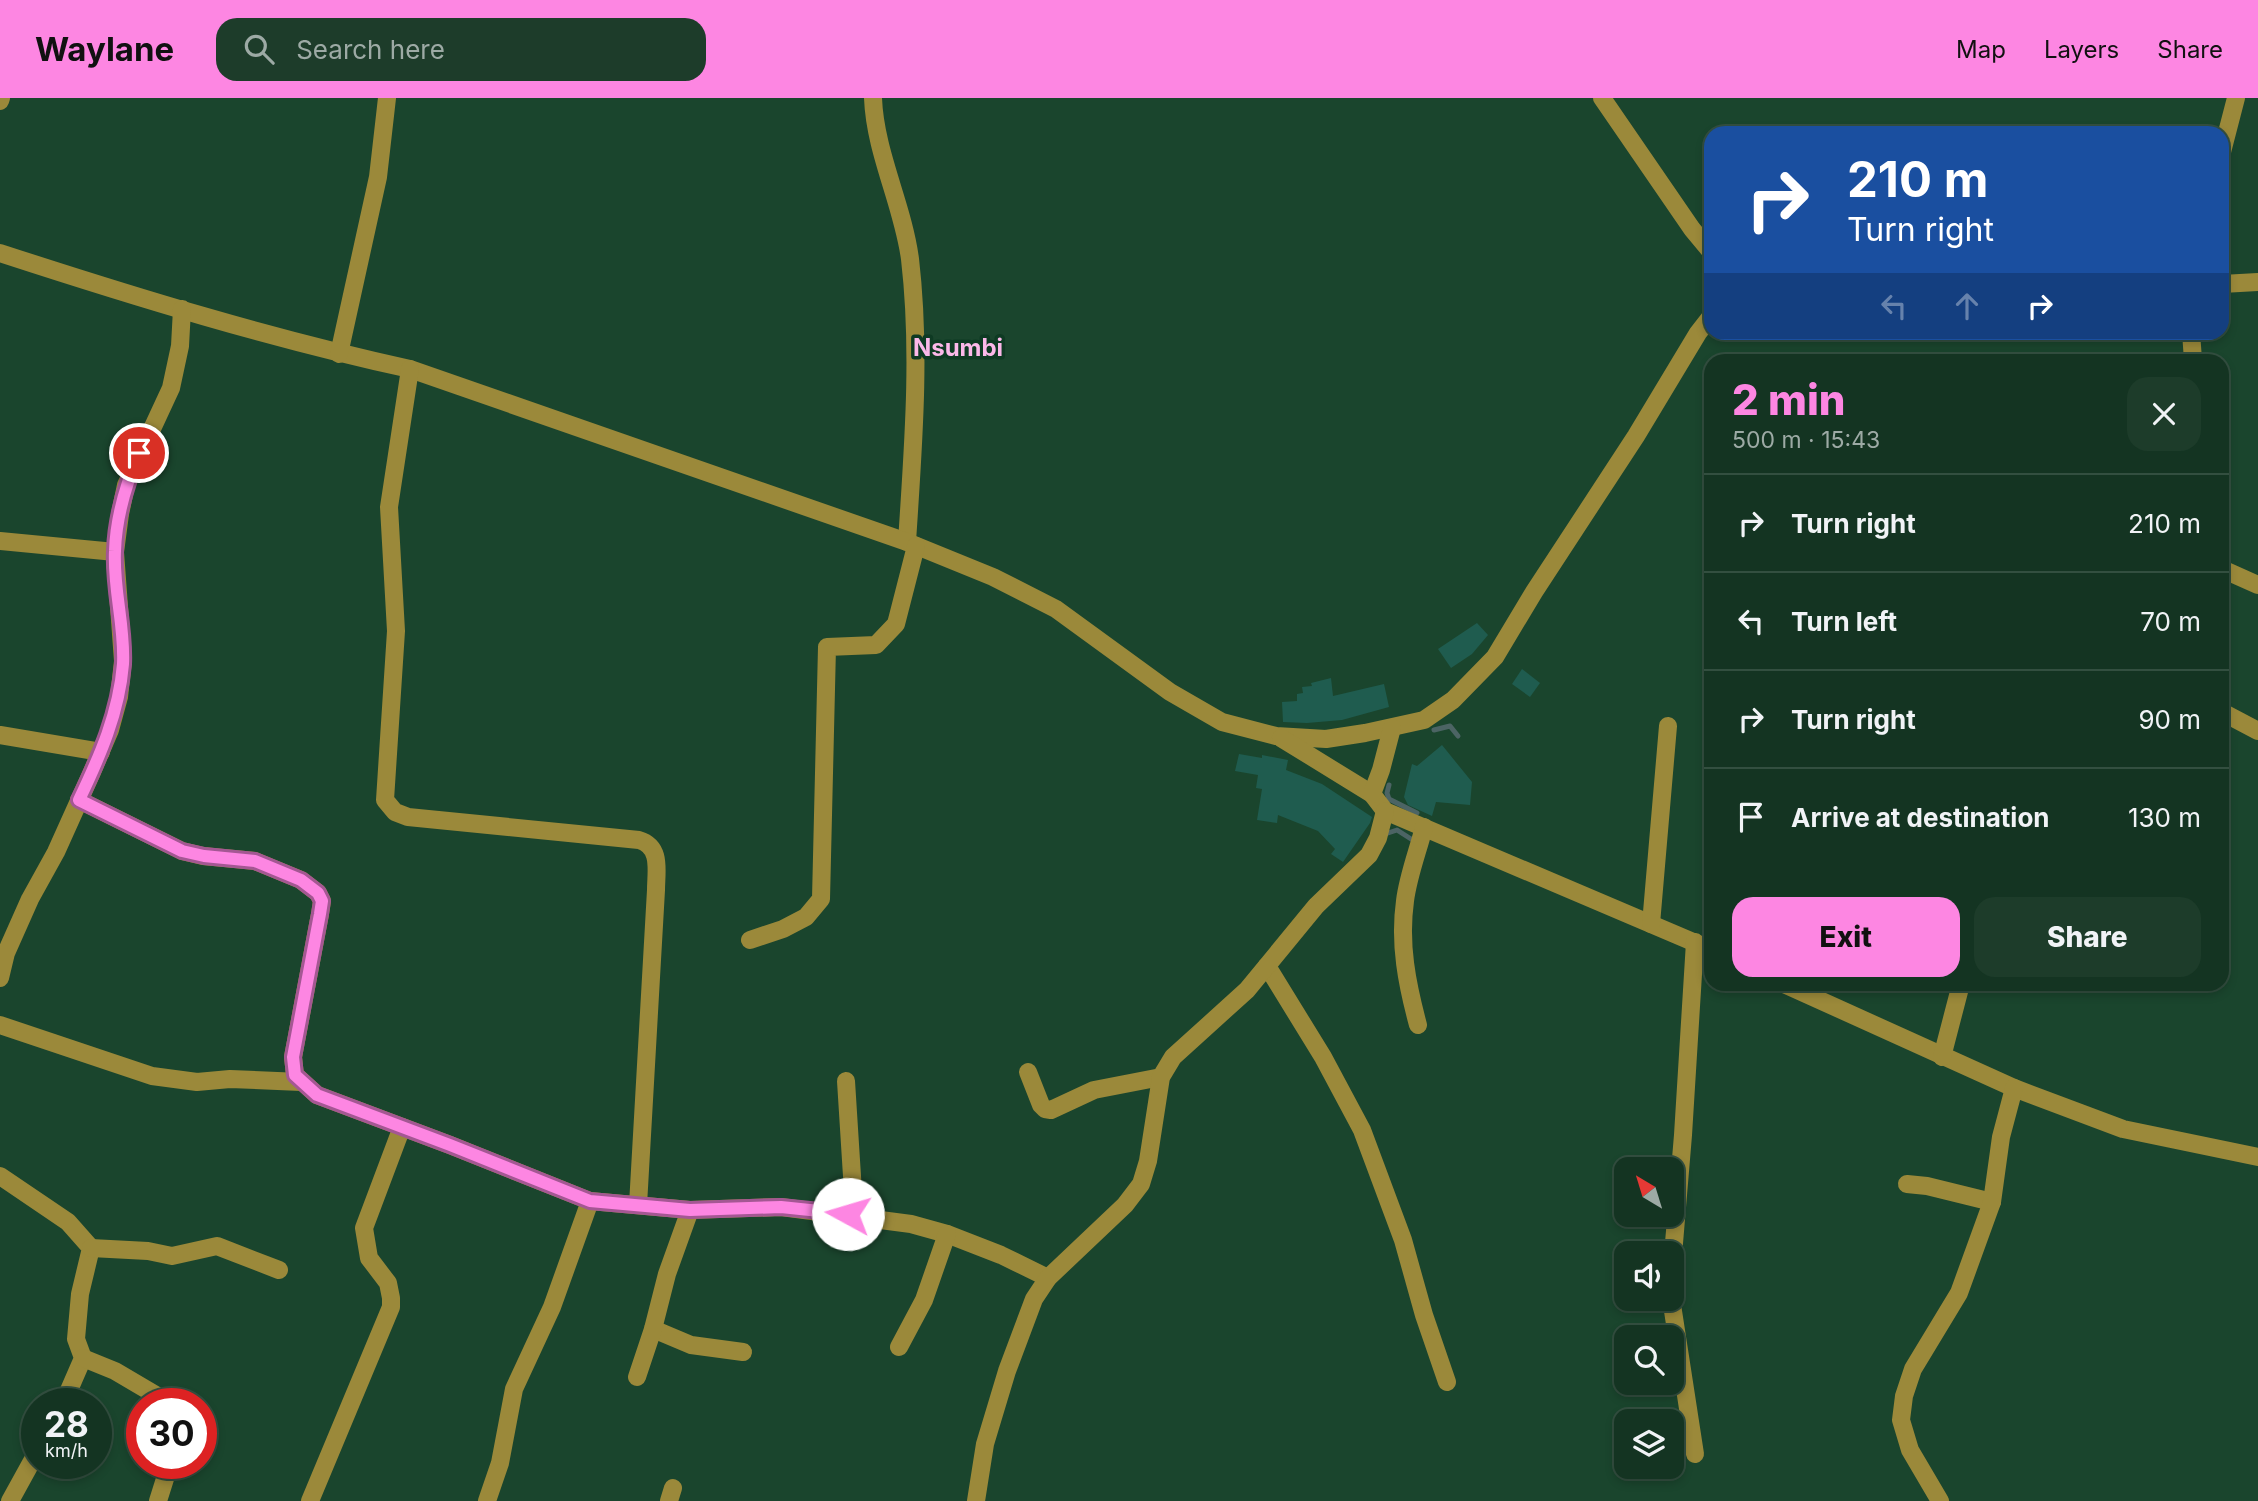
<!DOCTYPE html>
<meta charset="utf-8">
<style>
body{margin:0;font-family:Inter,sans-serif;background:#1d3c2a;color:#f1f3f6;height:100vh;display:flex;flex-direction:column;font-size:26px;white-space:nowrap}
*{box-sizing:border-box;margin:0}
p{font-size:23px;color:#9daaa5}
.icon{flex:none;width:38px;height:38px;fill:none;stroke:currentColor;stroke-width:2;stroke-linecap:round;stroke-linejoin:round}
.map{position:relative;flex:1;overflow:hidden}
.side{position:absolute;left:1704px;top:256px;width:525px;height:637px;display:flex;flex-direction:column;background:#143422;border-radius:21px;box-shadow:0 4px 10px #0003,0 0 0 2px #334f40}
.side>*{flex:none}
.banner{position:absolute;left:1704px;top:28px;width:525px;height:214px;border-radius:21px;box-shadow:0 4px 10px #0003,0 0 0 2px #334f40;background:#1a4fa0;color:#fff;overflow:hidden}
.needle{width:46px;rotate:322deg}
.buttons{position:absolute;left:1614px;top:1059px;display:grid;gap:14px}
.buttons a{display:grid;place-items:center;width:70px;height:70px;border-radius:14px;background:#143422;box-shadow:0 4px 10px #0003,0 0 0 2px #334f40;font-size:35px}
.speed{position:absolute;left:21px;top:1290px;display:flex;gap:14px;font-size:35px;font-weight:700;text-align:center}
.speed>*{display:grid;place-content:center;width:91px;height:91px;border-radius:50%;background:#143422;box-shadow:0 4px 10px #0003,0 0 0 2px #334f40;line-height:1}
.speed small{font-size:18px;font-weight:400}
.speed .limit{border:10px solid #d22;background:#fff;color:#111}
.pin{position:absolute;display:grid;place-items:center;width:60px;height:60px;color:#fff;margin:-30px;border:4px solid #fff;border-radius:50%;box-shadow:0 2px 7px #0007}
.me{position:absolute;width:77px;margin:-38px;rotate:276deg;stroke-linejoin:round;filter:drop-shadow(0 0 5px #0008)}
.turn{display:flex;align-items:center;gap:24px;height:147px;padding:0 28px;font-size:32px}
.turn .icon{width:91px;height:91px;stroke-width:2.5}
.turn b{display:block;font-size:49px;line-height:60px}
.lanes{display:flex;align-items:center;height:66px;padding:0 28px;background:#0003;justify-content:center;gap:35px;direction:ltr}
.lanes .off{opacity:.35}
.round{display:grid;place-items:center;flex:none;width:74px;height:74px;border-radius:21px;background:#1d3c2a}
.summary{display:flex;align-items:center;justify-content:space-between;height:119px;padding:0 28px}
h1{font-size:42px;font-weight:800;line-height:52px;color:#fd86e2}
.button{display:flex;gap:14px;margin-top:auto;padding:14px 28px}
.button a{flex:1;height:80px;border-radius:21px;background:#fd86e2;color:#111;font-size:28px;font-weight:800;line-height:80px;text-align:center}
.button a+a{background:#1d3c2a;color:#f1f3f6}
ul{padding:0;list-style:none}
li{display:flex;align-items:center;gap:21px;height:98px;padding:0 28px;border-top:2px solid #334f40}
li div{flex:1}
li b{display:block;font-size:26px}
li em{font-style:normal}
header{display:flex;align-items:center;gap:42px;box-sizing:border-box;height:98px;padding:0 35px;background:#fd86e2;color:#111}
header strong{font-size:33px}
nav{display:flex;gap:38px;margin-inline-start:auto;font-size:24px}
.search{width:490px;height:63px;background:#1d3c2a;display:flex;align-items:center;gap:18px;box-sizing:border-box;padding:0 24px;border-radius:21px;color:#9daaa5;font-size:26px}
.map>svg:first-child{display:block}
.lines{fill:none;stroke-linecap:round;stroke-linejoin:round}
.stream{stroke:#4c6464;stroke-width:5}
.building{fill:#1f5c4f}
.minor{stroke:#9b893a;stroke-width:18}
.route-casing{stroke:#a45793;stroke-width:18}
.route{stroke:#fd86e2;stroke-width:12}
.labels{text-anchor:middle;stroke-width:7;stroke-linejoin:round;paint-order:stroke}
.quarter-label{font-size:24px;font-weight:bold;fill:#fbb8e9;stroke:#0e3a23}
</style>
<header>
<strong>Waylane</strong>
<div class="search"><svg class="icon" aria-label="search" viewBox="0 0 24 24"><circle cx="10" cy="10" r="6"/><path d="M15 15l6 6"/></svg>Search here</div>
<nav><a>Map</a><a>Layers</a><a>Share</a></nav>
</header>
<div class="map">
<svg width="2258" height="1403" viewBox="0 0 2258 1403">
<rect width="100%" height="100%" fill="#1a452d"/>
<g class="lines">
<g class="stream">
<path d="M1434,632L1450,628L1458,638"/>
<path d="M1389,687L1387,695L1389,701L1417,715"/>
<path d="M1385,736L1397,732L1411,741"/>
</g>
</g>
<g class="building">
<path d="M1477,525L1488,537L1472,556L1451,570L1438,551Z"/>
<path d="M1522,571L1540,585L1530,599L1512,586Z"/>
<path d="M1331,580L1333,598L1384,586L1389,609L1342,622L1307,625L1283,624L1282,604L1297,603V596L1303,595L1302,589L1312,588L1311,585Z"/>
<path d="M1442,647L1472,684L1470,707L1436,704L1432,718L1408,707L1404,699L1412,666L1417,668Z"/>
<path d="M1239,656L1262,660V657L1288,662L1286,672L1322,686L1372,719L1370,725L1343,764L1331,756L1335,751L1318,733L1278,717L1277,725L1257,722L1262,691L1256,690L1258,677L1235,673Z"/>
</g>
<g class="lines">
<g class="minor">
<path d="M873,0C875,55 903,107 910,161C921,255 913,350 907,444"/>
<path d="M1602,0L1692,131L1712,155"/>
<path d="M0,3L1,0"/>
<path d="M2222,54L2236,0"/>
<path d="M0,155C135,199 272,241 410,271L907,444L993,479L1056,511L1170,594L1222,624L1276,638L1326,641L1365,635L1424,622L1453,602L1495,559L1534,494L1636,338L1698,235L1712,217"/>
<path d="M2222,186L2258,184"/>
<path d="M2191,234L2193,262"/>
<path d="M339,256L378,79L387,0"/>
<path d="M410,271L389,409L396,533L385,702L395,714L408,719L639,742C662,749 656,773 656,792L638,1107"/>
<path d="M0,443L115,454"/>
<path d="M2222,471L2258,487"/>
<path d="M2222,614L2258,633"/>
<path d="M0,637L101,654"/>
<path d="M1281,640L1372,696L1385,713L1712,852"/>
<path d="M1372,696L1381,672L1392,630"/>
<path d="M79,702L182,753L203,758L255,763L301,782L318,795L322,803L320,816L293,959L295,977L317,997L450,1047L590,1103L690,1112L781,1109L911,1126L947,1136L1001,1157L1048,1180"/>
<path d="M1651,826L1668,628"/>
<path d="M750,842L783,831L806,819L821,801L827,549L876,547L896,526L916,448"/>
<path d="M1267,868L1323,959L1362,1032L1403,1142L1424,1217L1447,1284"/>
<path d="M0,880L6,855L30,801L56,754L92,674L110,632L119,599L123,563L115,454L120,416L126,387L171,290L180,248L182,211"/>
<path d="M1784,886L2014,990L2123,1031L2258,1059"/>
<path d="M0,927L152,978L197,984L230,981L301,984"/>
<path d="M1418,927C1407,886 1399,846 1405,803C1408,778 1418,753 1424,729"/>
<path d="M1942,959L1961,886"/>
<path d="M1028,974L1041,1007L1045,1011L1051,1012L1094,992L1161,979"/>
<path d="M846,983L853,1094L848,1116"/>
<path d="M0,1078L68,1124L91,1150L80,1196L76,1241L83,1260L63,1306"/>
<path d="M1907,1086L1927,1088L1992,1104"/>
<path d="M91,1150L148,1153L172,1158L217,1148L279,1172"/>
<path d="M1671,1181L1683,1037L1695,844"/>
<path d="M1671,1200L1695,1356"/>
<path d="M653,1231L691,1247L743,1254"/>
<path d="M899,1249L924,1202L947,1136"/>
<path d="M83,1260L115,1273L171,1306"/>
<path d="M637,1279L653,1231L667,1176L690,1112"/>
<path d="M10,1403L37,1354"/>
<path d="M158,1403L170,1365"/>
<path d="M310,1403L391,1209V1200L388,1185L369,1160L364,1130L402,1029"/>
<path d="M487,1403L500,1365L514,1291L552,1209L590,1103"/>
<path d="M669,1403L673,1390"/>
<path d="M976,1403L985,1346L1007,1273L1034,1201L1048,1180L1125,1107L1141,1086L1148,1063L1161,979L1173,959L1247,892L1316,808L1369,757L1378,740L1385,713"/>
<path d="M1940,1403L1910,1352L1901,1322L1904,1298L1913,1271L1959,1195L1992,1104L2001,1039L2014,990"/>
</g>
</g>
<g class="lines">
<g class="route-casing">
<path id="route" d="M139,355C126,386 116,419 115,453C113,491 125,528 123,566C119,615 100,658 79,702L182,753L204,758L255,763L301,782L318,795L322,803L320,816L293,959L295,977L317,997L450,1047L590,1103L690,1112L781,1109L848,1116"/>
</g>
<use href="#route" class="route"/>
</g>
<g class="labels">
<g class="quarter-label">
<text x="958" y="258">Nsumbi</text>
</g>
</g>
</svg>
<div class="buttons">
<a><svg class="needle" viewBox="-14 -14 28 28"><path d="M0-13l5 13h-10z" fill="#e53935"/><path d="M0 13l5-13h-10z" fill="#9daaa5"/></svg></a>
<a><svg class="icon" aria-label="sound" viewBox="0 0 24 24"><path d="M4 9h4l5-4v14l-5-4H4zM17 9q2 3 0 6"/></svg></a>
<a><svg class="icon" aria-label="search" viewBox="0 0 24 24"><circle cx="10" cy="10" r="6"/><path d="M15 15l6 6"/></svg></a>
<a><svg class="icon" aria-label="layers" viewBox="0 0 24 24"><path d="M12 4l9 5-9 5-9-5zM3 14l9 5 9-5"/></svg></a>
</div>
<div class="speed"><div>28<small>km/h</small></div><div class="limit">30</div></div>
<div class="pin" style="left:139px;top:355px;background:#d93025"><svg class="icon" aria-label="arrive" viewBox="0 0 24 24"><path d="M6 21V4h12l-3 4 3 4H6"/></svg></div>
<svg class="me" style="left:848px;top:1116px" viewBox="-20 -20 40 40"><circle r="19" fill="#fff"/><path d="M0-13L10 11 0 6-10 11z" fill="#fd86e2"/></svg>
<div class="banner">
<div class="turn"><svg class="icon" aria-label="right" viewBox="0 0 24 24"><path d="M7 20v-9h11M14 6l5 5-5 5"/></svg><div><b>210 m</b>Turn right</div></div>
<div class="lanes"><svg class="icon off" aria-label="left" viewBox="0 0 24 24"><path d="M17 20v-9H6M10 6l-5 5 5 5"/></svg><svg class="icon off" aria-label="ahead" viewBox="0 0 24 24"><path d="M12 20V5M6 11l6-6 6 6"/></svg><svg class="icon" aria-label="right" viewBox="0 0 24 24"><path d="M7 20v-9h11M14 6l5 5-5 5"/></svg></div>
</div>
<section class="side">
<div class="summary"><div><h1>2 min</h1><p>500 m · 15:43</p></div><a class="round"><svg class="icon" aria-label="close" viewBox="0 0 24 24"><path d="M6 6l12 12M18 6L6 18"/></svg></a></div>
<ul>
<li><svg class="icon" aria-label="right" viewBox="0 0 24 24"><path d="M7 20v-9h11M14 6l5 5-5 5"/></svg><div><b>Turn right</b></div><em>210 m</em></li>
<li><svg class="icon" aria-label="left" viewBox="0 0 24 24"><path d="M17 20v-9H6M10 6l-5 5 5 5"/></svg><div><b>Turn left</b></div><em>70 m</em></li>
<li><svg class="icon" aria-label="right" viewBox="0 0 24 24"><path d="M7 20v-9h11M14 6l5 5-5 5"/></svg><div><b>Turn right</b></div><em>90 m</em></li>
<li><svg class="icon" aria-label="arrive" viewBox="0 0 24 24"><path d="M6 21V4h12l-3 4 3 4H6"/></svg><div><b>Arrive at destination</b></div><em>130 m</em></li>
</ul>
<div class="button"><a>Exit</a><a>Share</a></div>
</section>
</div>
